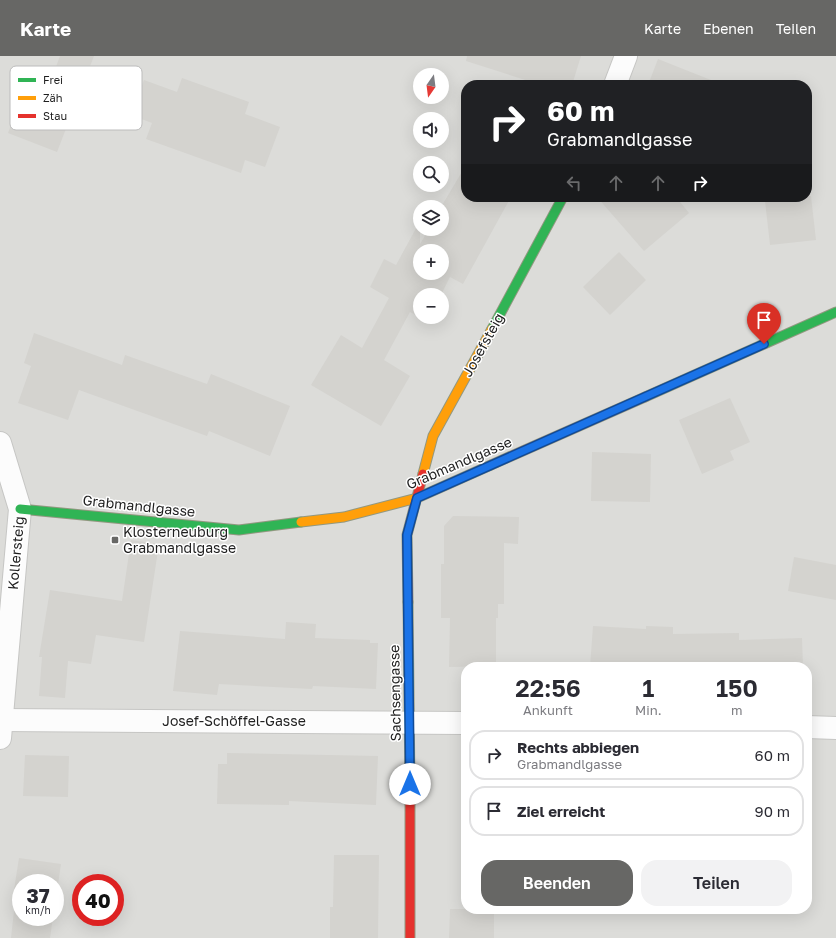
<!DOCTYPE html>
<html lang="de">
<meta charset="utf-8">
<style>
body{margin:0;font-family:"Golos Text",sans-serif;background:#f2f2f3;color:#2b2b33;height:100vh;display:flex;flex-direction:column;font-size:15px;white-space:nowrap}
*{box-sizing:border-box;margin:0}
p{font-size:13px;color:#7c7c81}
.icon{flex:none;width:22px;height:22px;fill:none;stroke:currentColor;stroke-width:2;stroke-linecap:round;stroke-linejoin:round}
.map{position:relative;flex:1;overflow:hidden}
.side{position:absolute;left:461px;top:606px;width:351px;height:252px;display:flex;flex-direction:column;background:#fff;border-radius:16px;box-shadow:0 4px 16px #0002}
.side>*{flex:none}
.hud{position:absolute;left:461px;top:24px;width:351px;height:122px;border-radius:16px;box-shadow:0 4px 16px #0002;background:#202124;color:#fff;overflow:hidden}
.needle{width:26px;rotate:194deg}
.tools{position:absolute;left:413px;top:12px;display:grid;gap:8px}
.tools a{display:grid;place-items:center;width:36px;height:36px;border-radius:50%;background:#fff;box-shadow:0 4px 16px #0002;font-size:20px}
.speed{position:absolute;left:12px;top:818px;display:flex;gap:8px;font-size:20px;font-weight:700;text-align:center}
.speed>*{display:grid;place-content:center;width:52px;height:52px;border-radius:50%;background:#fff;box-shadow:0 4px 16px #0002;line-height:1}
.speed small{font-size:10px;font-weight:400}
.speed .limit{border:6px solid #d22;background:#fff;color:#111}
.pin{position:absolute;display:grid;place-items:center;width:34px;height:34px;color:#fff;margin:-41px -17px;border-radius:50% 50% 50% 0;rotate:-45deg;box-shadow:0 0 4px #0007}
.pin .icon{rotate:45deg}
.me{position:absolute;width:44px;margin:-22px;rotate:0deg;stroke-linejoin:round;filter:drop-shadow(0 0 3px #0008)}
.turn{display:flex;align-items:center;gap:14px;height:84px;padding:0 20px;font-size:18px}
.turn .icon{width:52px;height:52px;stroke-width:2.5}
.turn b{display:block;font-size:28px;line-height:34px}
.lanes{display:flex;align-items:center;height:38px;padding:0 20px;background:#0003;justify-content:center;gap:20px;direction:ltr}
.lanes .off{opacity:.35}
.eta{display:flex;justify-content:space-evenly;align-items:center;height:68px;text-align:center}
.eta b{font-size:24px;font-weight:600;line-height:28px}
.button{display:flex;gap:8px;margin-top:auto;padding:8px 20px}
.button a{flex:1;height:46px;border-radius:16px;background:#676765;color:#fff;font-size:16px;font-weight:600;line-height:46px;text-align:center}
.button a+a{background:#f2f2f3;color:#2b2b33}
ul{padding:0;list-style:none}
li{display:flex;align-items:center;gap:12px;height:50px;margin:0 8px 6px;padding:0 12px;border:2px solid #e1e1e2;border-radius:16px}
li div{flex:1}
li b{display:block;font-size:15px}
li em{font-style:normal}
header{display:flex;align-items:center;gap:24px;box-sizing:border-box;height:56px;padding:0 20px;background:#676765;color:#fff}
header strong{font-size:19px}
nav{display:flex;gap:22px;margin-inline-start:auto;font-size:14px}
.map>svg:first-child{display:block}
.residential{fill:#dcdcd9;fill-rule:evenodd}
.building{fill:#d4d3cf;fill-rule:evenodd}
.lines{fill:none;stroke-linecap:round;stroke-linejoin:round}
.street-casing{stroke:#c6c6c4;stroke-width:24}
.fast-casing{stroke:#929880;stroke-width:11}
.slow-casing{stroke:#929880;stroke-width:11}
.jam-casing{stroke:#929880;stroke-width:11}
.street{stroke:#fcfcfc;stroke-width:22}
.fast{stroke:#30b455;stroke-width:9}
.slow{stroke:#ff9f0a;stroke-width:9}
.jam{stroke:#e5322d;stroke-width:9}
.route-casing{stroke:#114b97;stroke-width:10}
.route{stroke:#1a73e8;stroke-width:7}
.poi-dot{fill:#676765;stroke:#fff;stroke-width:1.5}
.labels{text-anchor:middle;stroke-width:3;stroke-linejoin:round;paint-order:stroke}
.street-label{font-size:14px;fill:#1f1f1f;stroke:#fff}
.poi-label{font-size:14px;fill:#1f1f1f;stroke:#fff;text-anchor:start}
.key{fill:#fff;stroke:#bcbcbc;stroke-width:1}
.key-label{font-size:11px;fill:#1f1f1f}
</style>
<header>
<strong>Karte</strong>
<nav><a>Karte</a><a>Ebenen</a><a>Teilen</a></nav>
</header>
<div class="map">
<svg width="836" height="882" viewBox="0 0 836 882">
<rect width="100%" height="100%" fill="#edede8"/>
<path class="residential" d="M0,0H836V882H0ZM420,19H442V41H420ZM466,29H807V141H466ZM420,63H442V85H420ZM420,107H442V129H420ZM420,151H442V173H420ZM420,195H442V217H420ZM420,239H442V261H420ZM466,611H807V853H466ZM21,827H55V861H21ZM81,827H115V861H81Z"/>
<g class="building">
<path d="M60,0H94L57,96L8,77L25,32L45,40Z"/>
<path d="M467,0H581L572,29H541L466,5Z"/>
<path d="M658,3L721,28L720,29H648Z"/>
<path d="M182,22L249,46L245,58L280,71L265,111L245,104L241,117L146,83L152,67L131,59L144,24L177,36Z"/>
<path d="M466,109V141H511L463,228L450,221L441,239H420V261H429L427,265L410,256L384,304L410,320L381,370L311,329L341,279L362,292L389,242L370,231L384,203L396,209L420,165V188L429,173H442L441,151ZM420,195H442V217H420Z"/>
<path d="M807,140H811L816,184L770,189L765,145Z"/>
<path d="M597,141H676L689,157L644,195Z"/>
<path d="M619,196L646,224L610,259L583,231Z"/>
<path d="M34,277L122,309L125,299L207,328L211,318L290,350L270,400L209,375L207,380L79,334L68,364L18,347L31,310L24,307Z"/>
<path d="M730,342L750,386L730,395L734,404L702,418L679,364Z"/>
<path d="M592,396L651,398L650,446L591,445Z"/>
<path d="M453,460L519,461L518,488L504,487V548H498V562H496V610L449,611L450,562H441V508H444V470Z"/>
<path d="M131,484L159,488L144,586L96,579L91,608L68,605L65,642L39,640L42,601H39L50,534L122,545Z"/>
<path d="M794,501L836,509V544L788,535Z"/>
<path d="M286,566L316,568L315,582L370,584V587H378L376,633L313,630L312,633L219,628L217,639L173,635L180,575L285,583Z"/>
<path d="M593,570L646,573V570L673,571V578L739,577V584L802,582L803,611H590Z"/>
<path d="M227,697L378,700L376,749L289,745V749L217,748L218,708H227Z"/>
<path d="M25,699L69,700L68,741L23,740Z"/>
<path d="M334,799H379L378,882H330V851H333Z"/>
<path d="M19,802L61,808L55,849V827H21V861H53L50,882H11L15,846H12Z"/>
<path d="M450,853H494V882H449Z"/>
</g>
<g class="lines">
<g class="street-casing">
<g id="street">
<path d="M615,29L626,0"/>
<path d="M0,387L20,453L0,682"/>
<path d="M2,664L466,667"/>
<path d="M807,671L836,672"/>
</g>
</g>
<g class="fast-casing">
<g id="fast">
<path d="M492,273L563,141"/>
<path d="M645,341L836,256"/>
<path d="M20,453L239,474L301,466"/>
<path d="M408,546L410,733"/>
</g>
</g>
<g class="slow-casing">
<g id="slow">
<path d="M423,418L433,380L492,273"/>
<path d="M301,466L344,461L417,442L491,409"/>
</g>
</g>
<g class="jam-casing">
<g id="jam">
<path d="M491,409L645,341"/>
<path d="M408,546L407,479L423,418"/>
<path d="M410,733V882"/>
</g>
</g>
<use href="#street" class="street"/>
<use href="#fast" class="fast"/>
<use href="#slow" class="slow"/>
<use href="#jam" class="jam"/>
</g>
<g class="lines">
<g class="route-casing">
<path id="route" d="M410,728L407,479L417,442L764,288"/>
</g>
<use href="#route" class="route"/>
</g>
<rect class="poi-dot" x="111" y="480" width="8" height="8" rx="2"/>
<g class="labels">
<g class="street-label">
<text transform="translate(483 289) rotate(-61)" y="5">Josefsteig</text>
<text transform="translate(459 407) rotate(-23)" y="5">Grabmandlgasse</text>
<text transform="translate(139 450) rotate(6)" y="5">Grabmandlgasse</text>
<text transform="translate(16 497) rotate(-85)" y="5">Kollersteig</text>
<text transform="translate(395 637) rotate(-91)" y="5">Sachsengasse</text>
<text x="234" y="670">Josef-Schöffel-Gasse</text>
</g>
<g class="poi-label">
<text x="123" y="481">Klosterneuburg<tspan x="123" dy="16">Grabmandlgasse</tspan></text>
</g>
</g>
<rect x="10" y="10" width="132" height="64" rx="6" class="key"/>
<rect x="18" y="22" width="18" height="4" fill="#30b455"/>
<rect x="18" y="40" width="18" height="4" fill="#ff9f0a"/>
<rect x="18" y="58" width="18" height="4" fill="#e5322d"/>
<g class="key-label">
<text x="43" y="28">Frei</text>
<text x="43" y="46">Zäh</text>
<text x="43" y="64">Stau</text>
</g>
</svg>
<div class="tools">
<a><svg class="needle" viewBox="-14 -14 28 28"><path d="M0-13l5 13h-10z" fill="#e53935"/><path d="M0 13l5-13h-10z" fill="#7c7c81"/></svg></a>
<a><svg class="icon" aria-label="sound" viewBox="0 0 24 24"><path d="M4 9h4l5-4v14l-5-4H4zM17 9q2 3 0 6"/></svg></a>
<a><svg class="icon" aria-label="search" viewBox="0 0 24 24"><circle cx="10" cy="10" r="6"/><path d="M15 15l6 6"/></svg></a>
<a><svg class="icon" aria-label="layers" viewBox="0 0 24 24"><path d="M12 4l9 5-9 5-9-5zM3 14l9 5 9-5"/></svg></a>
<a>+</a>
<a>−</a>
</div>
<div class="speed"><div>37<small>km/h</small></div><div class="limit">40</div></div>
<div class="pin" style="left:764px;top:288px;background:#d93025"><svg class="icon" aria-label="arrive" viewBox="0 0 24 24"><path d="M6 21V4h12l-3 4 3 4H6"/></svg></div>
<svg class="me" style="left:410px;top:728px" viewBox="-20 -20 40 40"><circle r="19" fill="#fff"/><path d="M0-13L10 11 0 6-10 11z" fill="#1a73e8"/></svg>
<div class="hud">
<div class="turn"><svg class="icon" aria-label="right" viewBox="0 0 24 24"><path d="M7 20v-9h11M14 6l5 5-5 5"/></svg><div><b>60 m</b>Grabmandlgasse</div></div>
<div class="lanes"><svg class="icon off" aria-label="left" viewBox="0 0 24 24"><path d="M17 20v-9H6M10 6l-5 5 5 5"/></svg><svg class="icon off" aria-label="ahead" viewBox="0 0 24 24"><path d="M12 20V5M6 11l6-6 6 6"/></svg><svg class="icon off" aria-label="ahead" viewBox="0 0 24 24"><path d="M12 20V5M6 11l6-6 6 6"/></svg><svg class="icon" aria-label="right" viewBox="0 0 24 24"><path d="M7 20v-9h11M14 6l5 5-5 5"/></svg></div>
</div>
<section class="side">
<div class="eta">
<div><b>22:56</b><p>Ankunft</p></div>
<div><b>1</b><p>Min.</p></div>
<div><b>150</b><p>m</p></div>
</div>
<ul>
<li><svg class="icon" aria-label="right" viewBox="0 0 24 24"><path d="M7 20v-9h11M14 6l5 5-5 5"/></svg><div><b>Rechts abbiegen</b><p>Grabmandlgasse</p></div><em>60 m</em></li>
<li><svg class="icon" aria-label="arrive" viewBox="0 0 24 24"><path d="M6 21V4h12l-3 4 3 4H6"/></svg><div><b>Ziel erreicht</b></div><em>90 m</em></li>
</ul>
<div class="button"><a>Beenden</a><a>Teilen</a></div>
</section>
</div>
